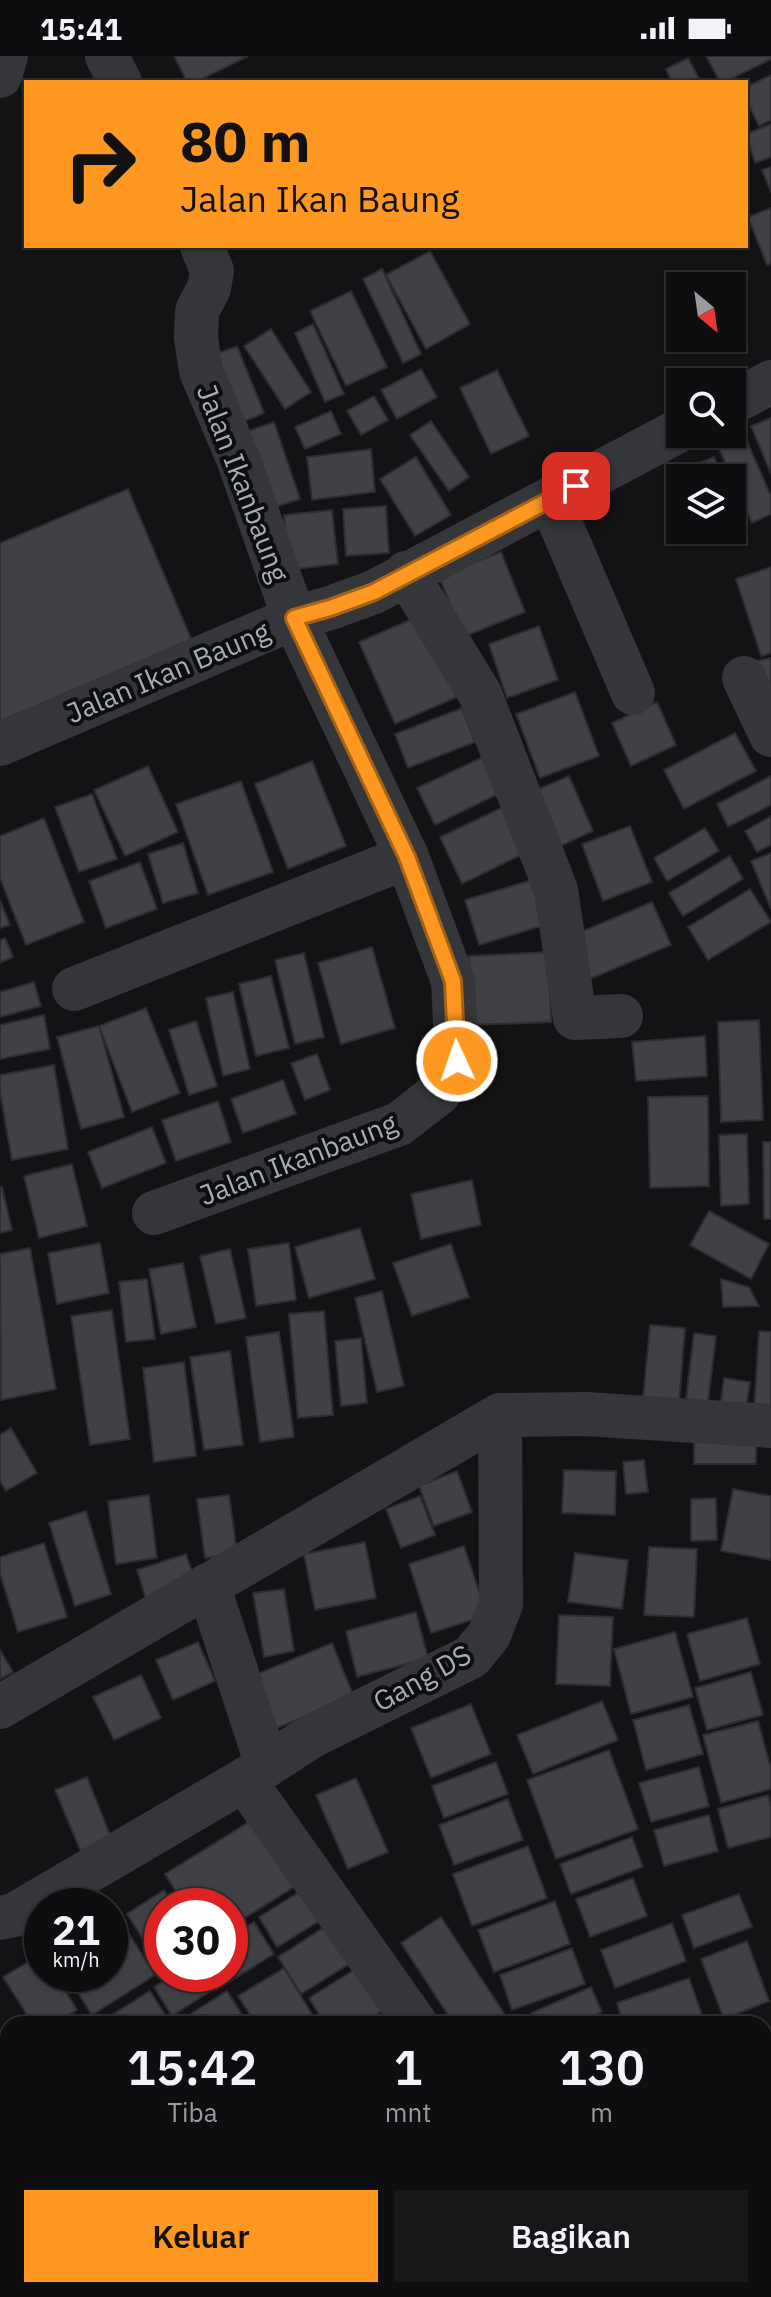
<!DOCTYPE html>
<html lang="id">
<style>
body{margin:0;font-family:"IBM Plex Sans",sans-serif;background:#171719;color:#f1f3f6;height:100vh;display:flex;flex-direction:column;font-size:30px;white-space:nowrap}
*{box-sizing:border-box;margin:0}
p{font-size:26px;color:#9b9c9f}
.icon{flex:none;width:44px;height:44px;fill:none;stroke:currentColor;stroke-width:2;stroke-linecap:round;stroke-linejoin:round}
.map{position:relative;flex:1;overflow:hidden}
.side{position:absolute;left:0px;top:1960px;width:772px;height:282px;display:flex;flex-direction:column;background:#0e0e10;border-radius:24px 24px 0 0;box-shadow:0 2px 6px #0004,0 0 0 2px #2e2e30}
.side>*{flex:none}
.top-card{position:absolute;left:24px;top:24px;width:724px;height:168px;border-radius:0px;box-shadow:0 2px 6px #0004,0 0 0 2px #2e2e30;background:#ff9821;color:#111;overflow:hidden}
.needle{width:52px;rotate:151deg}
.tools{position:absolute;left:666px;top:216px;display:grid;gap:16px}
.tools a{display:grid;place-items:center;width:80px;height:80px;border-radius:0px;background:#0e0e10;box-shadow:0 2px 6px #0004,0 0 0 2px #2e2e30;font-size:40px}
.speed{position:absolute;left:24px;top:1832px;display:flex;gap:16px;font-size:40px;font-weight:700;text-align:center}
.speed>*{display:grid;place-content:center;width:104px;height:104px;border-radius:50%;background:#0e0e10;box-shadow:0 2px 6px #0004,0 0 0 2px #2e2e30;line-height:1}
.speed small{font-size:20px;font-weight:400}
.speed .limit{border:12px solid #d22;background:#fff;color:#111}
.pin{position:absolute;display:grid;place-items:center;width:68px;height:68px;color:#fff;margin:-34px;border-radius:16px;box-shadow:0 4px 12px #0006}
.me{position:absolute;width:88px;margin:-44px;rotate:357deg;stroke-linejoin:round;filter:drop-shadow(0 0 6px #0008)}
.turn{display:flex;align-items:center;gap:28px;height:168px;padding:0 24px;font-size:36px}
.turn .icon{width:104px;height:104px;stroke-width:2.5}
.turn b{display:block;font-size:56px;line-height:68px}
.eta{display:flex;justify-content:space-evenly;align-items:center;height:136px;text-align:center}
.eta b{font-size:48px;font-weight:600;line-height:56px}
.primary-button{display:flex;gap:16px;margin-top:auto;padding:16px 24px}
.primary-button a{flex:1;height:92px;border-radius:0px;background:#ff9821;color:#111;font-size:32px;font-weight:600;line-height:92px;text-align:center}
.primary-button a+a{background:#171719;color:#f1f3f6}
.status{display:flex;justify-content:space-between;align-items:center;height:56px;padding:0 40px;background:#0e0e10;direction:ltr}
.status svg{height:22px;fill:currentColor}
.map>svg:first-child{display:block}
.building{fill:#3f4145;stroke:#2d2d31;stroke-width:2}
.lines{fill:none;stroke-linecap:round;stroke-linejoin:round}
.minor{stroke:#34363a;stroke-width:44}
.route-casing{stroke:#a66315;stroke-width:20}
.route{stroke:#ff9821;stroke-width:14}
.labels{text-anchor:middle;stroke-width:8;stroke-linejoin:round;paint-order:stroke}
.street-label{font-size:28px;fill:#a3acb7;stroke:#0e0e10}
</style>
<div class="status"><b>15:41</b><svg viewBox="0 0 49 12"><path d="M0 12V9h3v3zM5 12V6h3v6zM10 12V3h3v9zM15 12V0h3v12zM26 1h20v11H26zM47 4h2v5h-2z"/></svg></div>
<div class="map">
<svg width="771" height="2241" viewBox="0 0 771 2241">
<rect width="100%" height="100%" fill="#131315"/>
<g class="building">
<path d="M174,0H248L196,26H187Z"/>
<path d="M706,0H771V3L725,26H720Z"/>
<path d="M688,2L701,26H672L666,13Z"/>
<path d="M771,19V64L759,70L746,44V31Z"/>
<path d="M771,68V101L755,107L746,78Z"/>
<path d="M771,111V136L762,114Z"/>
<path d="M771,152V207L767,209L748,161Z"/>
<path d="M430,195L470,268L426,293L386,219Z"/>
<path d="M382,213L421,298L403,307L363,223Z"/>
<path d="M351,235L387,311L346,330L310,255Z"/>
<path d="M313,268L344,338L325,346L295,277Z"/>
<path d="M271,273L311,336L285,353L244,290Z"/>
<path d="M237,290L264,357L240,367L213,299Z"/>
<path d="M421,313L437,341L397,363L381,334Z"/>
<path d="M497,314L529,380L491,398L460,332Z"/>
<path d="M374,340L388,364L361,379L347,355Z"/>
<path d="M331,355L341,378L305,393L295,371Z"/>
<path d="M771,362V418L751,370Z"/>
<path d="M431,365L469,421L449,435L410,379Z"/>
<path d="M274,366L300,443L262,455L237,379Z"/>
<path d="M742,374L771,440V458L752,467L716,386Z"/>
<path d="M371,393L375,436L312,444L307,401Z"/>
<path d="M416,401L451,459L415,480L380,423Z"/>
<path d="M714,401L722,422H688L685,413Z"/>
<path d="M128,433L192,585L0,667V487Z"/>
<path d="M732,446L742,471L712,483L709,474H732Z"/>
<path d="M386,450L389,497L346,500L343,453Z"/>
<path d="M332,454L338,508L289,514L284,459Z"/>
<path d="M501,496L525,556L463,581L439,520Z"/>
<path d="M771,511V597L761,600L736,523Z"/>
<path d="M421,559L457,641L395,668L359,586Z"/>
<path d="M539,570L558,624L507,642L489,588Z"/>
<path d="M771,602V641L751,606Z"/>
<path d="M575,636L599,700L540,722L516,658Z"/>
<path d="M657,646L676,689L631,710L612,667Z"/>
<path d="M462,652L475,686L408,712L395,678Z"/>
<path d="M735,677L756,715L684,753L664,714Z"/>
<path d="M483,701L500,737L435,769L417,732Z"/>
<path d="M312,705L346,790L288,813L255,728Z"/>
<path d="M148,710L178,776L125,800L94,734Z"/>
<path d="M569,720L593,775L552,794L527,738Z"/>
<path d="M771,720V749L728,771L717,748Z"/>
<path d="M241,725L273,816L208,839L176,748Z"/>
<path d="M92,738L117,803L79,816L55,751Z"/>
<path d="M505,750L527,796L462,828L440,781Z"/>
<path d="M771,760V789L757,796L745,775Z"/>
<path d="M44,762L84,866L26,889L0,822V780Z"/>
<path d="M630,770L652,826L603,845L582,788Z"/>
<path d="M705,772L719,795L667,825L654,802Z"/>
<path d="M183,787L198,837L163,847L148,798Z"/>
<path d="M771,797V853L751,805Z"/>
<path d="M730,800L743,823L683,860L669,837Z"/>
<path d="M140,806L157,853L106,872L89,825Z"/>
<path d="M532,824L545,869L479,889L465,844Z"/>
<path d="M750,833L771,866L708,904L688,871Z"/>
<path d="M0,844L10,869L0,872Z"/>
<path d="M652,846L671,889L590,923L571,880Z"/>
<path d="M5,882L13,901L0,907V884Z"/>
<path d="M372,891L395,972L341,988L318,907Z"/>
<path d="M549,896L551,966L472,969L469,900Z"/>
<path d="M304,897L324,981L295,988L275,904Z"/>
<path d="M271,920L289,992L256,1000L239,928Z"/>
<path d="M34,926L41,950L0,961V936Z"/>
<path d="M233,936L250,1013L223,1020L206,942Z"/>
<path d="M146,952L180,1037L132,1056L99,970Z"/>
<path d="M44,959L50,993L0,1003V969Z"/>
<path d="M759,964L763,1064L721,1066L718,966Z"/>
<path d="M196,965L217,1030L189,1039L169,974Z"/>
<path d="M99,970L124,1061L81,1073L57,981Z"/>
<path d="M705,980L707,1020L636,1025L632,986Z"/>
<path d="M317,998L330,1034L305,1044L291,1007Z"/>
<path d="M54,1009L68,1093L12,1104L0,1037V1019Z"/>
<path d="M283,1024L296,1058L243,1077L231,1043Z"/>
<path d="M708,1040L709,1130L650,1132L648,1041Z"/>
<path d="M218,1045L231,1086L176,1105L162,1064Z"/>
<path d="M152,1071L166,1107L102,1132L88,1096Z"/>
<path d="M747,1078L749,1148L721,1150L719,1079Z"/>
<path d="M763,1086H771V1163H764Z"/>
<path d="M72,1108L87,1170L39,1182L24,1120Z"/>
<path d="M472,1124L481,1169L421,1183L411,1138Z"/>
<path d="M2,1131L12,1174L0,1177V1132Z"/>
<path d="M709,1155L769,1188L751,1223L690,1189Z"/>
<path d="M360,1172L375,1223L309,1242L295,1191Z"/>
<path d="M100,1187L109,1237L57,1248L48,1197Z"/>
<path d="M289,1187L296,1244L256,1250L248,1193Z"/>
<path d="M451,1188L469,1241L412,1260L393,1207Z"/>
<path d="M30,1192L56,1333L1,1344L0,1198Z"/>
<path d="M230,1193L246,1262L216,1268L200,1200Z"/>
<path d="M183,1207L196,1271L161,1278L149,1213Z"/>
<path d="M147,1223L155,1283L126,1286L119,1226Z"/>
<path d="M721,1223L749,1231L759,1250L723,1251Z"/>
<path d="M382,1235L404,1330L377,1336L355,1242Z"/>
<path d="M112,1254L130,1383L90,1389L71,1260Z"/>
<path d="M324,1255L333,1359L298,1362L289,1258Z"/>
<path d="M650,1269L685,1272L679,1347L643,1343Z"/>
<path d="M759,1275L771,1276V1356L754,1354Z"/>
<path d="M279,1276L294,1381L260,1386L246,1281Z"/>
<path d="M694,1277L716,1280L708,1346L686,1343Z"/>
<path d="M361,1282L367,1347L341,1350L335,1285Z"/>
<path d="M230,1295L243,1389L204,1394L190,1301Z"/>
<path d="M184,1306L196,1400L154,1406L143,1312Z"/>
<path d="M724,1322L750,1326L746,1354L720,1351Z"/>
<path d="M11,1372L37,1417L6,1435L0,1425V1379Z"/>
<rect x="694" y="1385" width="62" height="23"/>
<path d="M644,1404L648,1436L626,1438L623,1406Z"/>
<path d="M564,1414L616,1415L615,1459L562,1457Z"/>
<path d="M457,1415L472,1456L434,1470L419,1430Z"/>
<path d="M733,1433L771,1440V1504L721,1495Z"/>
<path d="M149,1439L157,1502L116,1508L108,1445Z"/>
<path d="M229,1439L237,1497L205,1502L197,1443Z"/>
<path d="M420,1440L435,1479L401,1492L386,1453Z"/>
<path d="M716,1442L717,1484L691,1485V1443Z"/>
<path d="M86,1455L111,1538L75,1550L49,1467Z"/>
<path d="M365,1486L376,1542L315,1554L304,1498Z"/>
<path d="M44,1487L67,1561L18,1576L0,1518V1501Z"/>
<path d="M464,1490L487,1559L431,1577L409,1508Z"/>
<path d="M649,1491L697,1493L694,1561L644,1559Z"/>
<path d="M575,1497L628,1504L622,1553L568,1546Z"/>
<path d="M186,1498L196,1527L146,1543L137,1514Z"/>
<path d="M284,1533L294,1595L264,1601L253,1537Z"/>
<path d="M416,1556L428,1602L357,1621L346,1575Z"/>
<path d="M559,1559L613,1561L610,1630L556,1628Z"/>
<path d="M747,1562L760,1608L700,1625L687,1578Z"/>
<path d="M675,1576L693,1641L631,1658L614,1593Z"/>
<path d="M198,1586L215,1625L173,1644L156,1604Z"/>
<path d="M332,1587L354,1641L267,1676L245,1623Z"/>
<path d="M0,1594L13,1616L0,1623Z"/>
<path d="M751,1616L763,1659L707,1674L695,1632Z"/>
<path d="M141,1619L161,1662L114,1684L93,1641Z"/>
<path d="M602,1645L618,1684L533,1718L517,1679Z"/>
<path d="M471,1648L491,1698L431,1722L411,1672Z"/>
<path d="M689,1649L703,1698L646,1714L633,1664Z"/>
<path d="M758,1665L771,1713V1733L721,1747L703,1679Z"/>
<path d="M609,1694L638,1773L556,1803L527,1724Z"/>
<path d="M496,1706L508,1738L444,1762L432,1730Z"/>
<path d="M699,1711L709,1750L651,1766L639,1727Z"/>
<path d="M87,1721L112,1784L81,1796L55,1734Z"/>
<path d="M356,1722L388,1796L348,1813L316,1739Z"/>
<path d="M768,1739L771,1751V1781L728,1792L718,1753Z"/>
<path d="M508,1743L523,1784L454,1809L439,1769Z"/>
<path d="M260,1759L302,1826L230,1871V1850H185L165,1818Z"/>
<path d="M709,1759L718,1795L664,1810L654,1774Z"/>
<path d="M632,1781L643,1811L571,1838L560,1808Z"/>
<path d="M528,1790L547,1842L472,1870L453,1818Z"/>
<path d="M633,1822L647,1860L590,1881L576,1843Z"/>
<path d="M312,1828L331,1858L277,1891L259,1861Z"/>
<path d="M164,1834L174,1850H162V1913L127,1858Z"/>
<path d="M739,1838L752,1871L694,1892L682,1859Z"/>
<path d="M555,1845L570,1888L494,1916L478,1874Z"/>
<path d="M116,1857L155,1919L92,1959L66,1918H110V1860Z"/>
<path d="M441,1861L511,1968H454L401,1887Z"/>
<path d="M337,1863L360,1901L301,1938L278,1901Z"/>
<path d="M254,1866L274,1898L229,1926L224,1918H230V1881Z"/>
<path d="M672,1867L686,1905L615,1932L601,1894Z"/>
<path d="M747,1885L769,1945L724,1963L701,1903Z"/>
<path d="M572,1892L585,1928L512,1954L500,1919Z"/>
<path d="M42,1898V1918H55L77,1954L54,1968H33L3,1921Z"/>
<path d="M367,1906L393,1948L361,1968H325L309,1942Z"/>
<path d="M284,1912L318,1968H256L238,1940Z"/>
<path d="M174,1918H213L220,1929L172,1960L154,1931Z"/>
<path d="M689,1922L705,1968H623L617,1947Z"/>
<path d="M591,1931L602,1956L575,1968H536L531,1957Z"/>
<path d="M150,1935L169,1965L163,1968H111L107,1962Z"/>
<path d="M227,1935L248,1968H175Z"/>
<path d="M771,1976V2050L764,2052V1978Z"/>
<path d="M771,2064V2136L765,2138L764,2067Z"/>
<path d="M8,2152V2218L0,2219V2153Z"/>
<path d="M764,2162L771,2188V2226L764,2228Z"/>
<path d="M138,2234H227L231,2241H142Z"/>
<path d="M321,2234H344L349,2241H310Z"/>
<path d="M346,2234H419L422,2238L416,2241H350Z"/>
<path d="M445,2234H454L458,2241H434Z"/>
<path d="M466,2234H564L569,2241H471Z"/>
<path d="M680,2234H728L730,2241H682Z"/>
</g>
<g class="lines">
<g class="minor">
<path d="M107,0L120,26"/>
<path d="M0,20L6,0"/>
<path d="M732,347L771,326"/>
<path d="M550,443L633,637"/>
<path d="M406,517L480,638L556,834L575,962L621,960"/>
<path d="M744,622L771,679"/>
<path d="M0,688L294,562L330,552L374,536L680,374"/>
<path d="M74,933L407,801"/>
<path d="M154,1157L399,1068L439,1037L450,1023L457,1005L453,925L407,801L294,562L239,405L201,315L196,282L197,255L209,232L212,215L202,190"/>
<path d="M208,1529L267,1709"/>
<path d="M0,1651L500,1359L586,1358L771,1370"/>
<path d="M244,1724L416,1968"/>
<path d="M0,1862L14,1859L244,1724L312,1680L471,1601L489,1579L501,1548L500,1359"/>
<path d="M12,2234L55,2241"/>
<path d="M598,2234L603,2241"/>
</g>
</g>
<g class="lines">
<g class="route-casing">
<path id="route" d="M457,1005L453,925L407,801L294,562L330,552L374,536L576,430"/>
</g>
<use href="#route" class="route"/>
</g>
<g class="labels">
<g class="street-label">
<text transform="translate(243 427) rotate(69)" y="10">Jalan Ikanbaung</text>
<text transform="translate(168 616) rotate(-23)" y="10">Jalan Ikan Baung</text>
<text transform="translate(298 1103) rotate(-21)" y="10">Jalan Ikanbaung</text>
<text transform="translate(422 1622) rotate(-29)" y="10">Gang DS</text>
</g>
</g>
</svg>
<div class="tools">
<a><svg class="needle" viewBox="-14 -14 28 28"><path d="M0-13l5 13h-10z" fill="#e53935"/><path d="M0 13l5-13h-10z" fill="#9b9c9f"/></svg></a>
<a><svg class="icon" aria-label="search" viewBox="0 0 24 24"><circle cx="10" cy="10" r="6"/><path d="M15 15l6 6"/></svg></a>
<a><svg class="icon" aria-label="layers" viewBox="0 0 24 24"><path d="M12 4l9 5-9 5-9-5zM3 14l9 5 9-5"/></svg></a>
</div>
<div class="speed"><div>21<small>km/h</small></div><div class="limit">30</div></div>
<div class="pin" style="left:576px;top:430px;background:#d93025"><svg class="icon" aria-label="arrive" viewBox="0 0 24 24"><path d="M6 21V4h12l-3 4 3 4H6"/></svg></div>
<svg class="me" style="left:457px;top:1005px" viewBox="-20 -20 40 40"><circle r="17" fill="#ff9821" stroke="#fff" stroke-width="3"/><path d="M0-11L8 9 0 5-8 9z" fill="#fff"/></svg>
<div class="top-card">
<div class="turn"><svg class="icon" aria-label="right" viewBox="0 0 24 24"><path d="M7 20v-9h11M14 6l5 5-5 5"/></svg><div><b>80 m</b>Jalan Ikan Baung</div></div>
</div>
<section class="side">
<div class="eta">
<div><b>15:42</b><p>Tiba</p></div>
<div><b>1</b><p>mnt</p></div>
<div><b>130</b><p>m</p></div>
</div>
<div class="primary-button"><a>Keluar</a><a>Bagikan</a></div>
</section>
</div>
